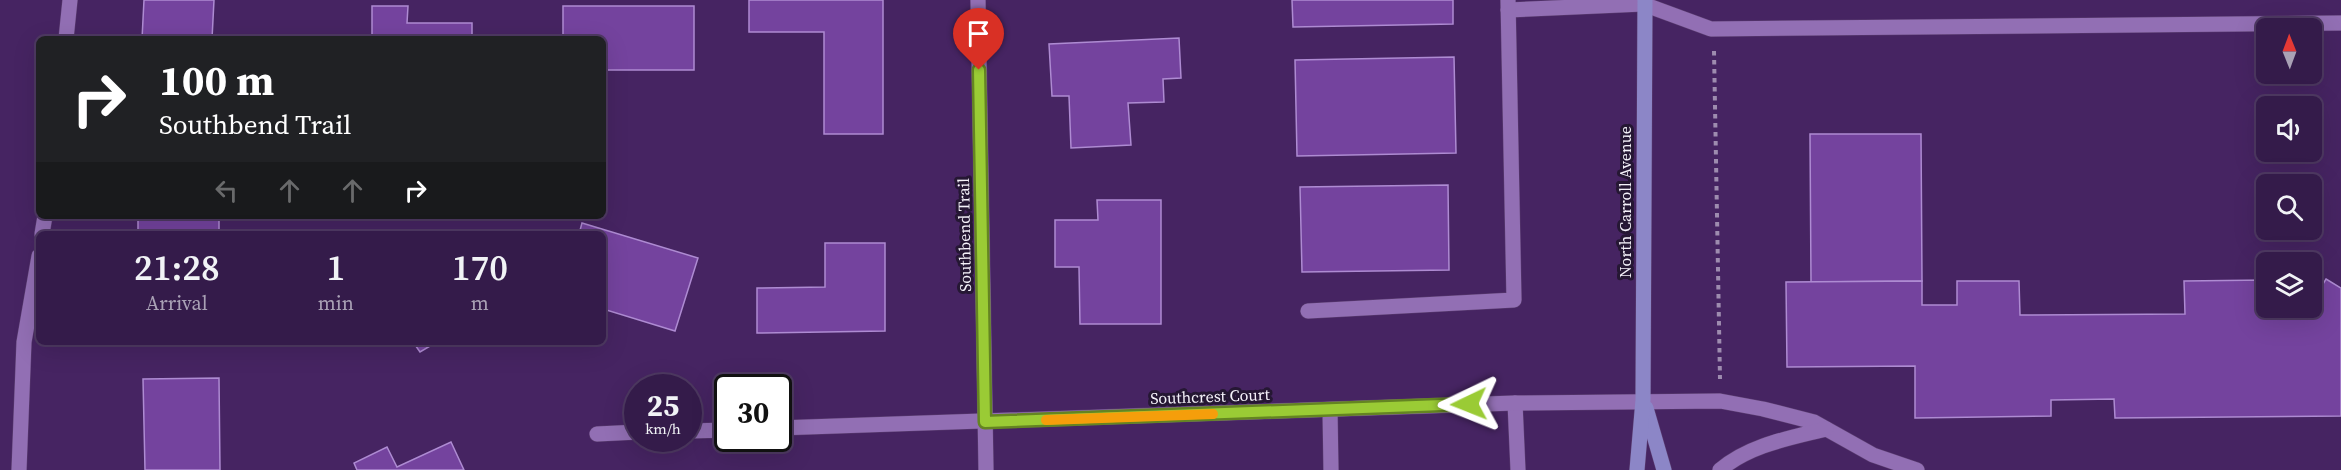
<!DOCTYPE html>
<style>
body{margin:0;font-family:"Source Serif 4",serif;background:#3f2854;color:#f1f3f6;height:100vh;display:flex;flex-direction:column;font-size:22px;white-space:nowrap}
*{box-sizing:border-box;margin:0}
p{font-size:20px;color:#a9a1b5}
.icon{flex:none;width:33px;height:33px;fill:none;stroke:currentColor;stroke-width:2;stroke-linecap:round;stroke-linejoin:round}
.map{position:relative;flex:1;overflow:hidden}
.panel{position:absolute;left:36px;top:231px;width:570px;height:114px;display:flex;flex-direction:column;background:#341b4a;border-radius:9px;box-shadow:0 6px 24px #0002,0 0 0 2px #4e3962}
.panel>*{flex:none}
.hud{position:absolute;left:36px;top:36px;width:570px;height:183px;border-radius:9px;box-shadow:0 6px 24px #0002,0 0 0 2px #4e3962;background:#202124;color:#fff;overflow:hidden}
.needle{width:39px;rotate:359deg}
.controls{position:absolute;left:2256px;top:18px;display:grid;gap:12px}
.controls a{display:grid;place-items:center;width:66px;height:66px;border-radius:9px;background:#341b4a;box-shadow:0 6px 24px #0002,0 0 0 2px #4e3962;font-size:30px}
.speed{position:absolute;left:624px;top:374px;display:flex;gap:12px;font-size:30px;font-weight:700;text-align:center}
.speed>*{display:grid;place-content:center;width:78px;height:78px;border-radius:50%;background:#341b4a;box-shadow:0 6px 24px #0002,0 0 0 2px #4e3962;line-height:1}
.speed small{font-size:15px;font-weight:400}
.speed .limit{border:3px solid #111;border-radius:9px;background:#fff;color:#111}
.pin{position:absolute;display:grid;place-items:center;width:51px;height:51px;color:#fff;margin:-62px -26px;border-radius:50% 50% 50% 0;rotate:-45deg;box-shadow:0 0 6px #0007}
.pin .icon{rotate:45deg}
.me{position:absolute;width:66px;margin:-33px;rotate:268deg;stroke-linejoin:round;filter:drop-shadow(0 0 4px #0008)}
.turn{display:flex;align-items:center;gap:21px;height:126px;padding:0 24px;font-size:27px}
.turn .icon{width:78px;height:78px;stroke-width:2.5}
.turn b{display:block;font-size:42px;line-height:51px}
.lanes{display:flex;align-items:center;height:57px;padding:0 24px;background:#0003;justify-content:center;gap:30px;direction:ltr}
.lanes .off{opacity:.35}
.eta{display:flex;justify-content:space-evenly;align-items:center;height:102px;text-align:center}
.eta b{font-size:36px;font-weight:600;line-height:42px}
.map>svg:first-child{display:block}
.building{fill:#74439e;stroke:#ae8bd2;stroke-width:1.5}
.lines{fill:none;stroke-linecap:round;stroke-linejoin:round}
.service-casing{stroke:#5c3f71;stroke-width:16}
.minor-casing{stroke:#5c3f71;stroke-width:16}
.secondary-casing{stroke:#5c3f71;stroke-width:16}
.path{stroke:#9e8caf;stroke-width:4;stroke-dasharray:4.5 4.5;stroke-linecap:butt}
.service{stroke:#926fb4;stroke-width:15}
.minor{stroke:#926fb4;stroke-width:15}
.secondary{stroke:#8c86c7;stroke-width:15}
.route-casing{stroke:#648422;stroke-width:15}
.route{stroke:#9acb35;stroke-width:10}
.slow{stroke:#f59e0b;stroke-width:10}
.labels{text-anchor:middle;stroke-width:6;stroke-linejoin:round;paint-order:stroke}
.street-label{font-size:16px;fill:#f5f2fa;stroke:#251733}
</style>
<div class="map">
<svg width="2341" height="470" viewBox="0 0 2341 470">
<rect width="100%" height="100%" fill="#462462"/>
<g class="building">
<path d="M144,0H214L212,39H142Z"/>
<path d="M749,0H883V134H824V32H749Z"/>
<path d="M1292,0H1453V24L1293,27Z"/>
<path d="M372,6H408L407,23H472V39H372Z"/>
<path d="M563,6H694V70H603V39H563Z"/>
<path d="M1179,38L1181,78L1163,79L1164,102L1128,103L1131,145L1071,148L1069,96H1052L1049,44Z"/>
<path d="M1454,57L1456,153L1297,156L1295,60Z"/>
<path d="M1810,134H1921L1922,281L1811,282Z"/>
<path d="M1448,185L1449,270L1302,272L1300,187Z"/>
<path d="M1097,200H1161V324H1080L1079,267H1055V220H1098Z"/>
<rect x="138" y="216" width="81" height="18"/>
<path d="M582,223L698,258L675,331L603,309V234H579Z"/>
<path d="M825,243H885V331L757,333V288L825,287Z"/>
<path d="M2326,279L2341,288V416L2115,418L2114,399L2051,400V416L1915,418V366L1787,367L1786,282L1922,281V305H1957V281H2019L2020,315L2185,314L2184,281L2266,280V308H2312V293L2316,296Z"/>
<path d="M413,342H437L420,352Z"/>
<path d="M219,378L220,470H145L143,379Z"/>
<path d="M451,442L464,470H357L354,463L387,447L397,467Z"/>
</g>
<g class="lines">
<g class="service-casing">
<g id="service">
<path d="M1508,10L1643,4L1711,29L2341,23"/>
<path d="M1308,311L1514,300L1508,0"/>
<path d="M1515,403L1518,470"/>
<path d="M1330,410L1331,470"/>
</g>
</g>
<g class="minor-casing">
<g id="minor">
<path d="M978,0L986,470"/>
<path d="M66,39L70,0"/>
<path d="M42,234L45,216"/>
<path d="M778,428L1515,403L1720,401L1763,409L1814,422L1873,455L1917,470"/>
<path d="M688,431L728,430"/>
<path d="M597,434L638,432"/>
<path d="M19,470L24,342L39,256"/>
<path d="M1720,470C1749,445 1790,438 1826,429"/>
</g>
</g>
<g class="secondary-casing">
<g id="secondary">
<path d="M1646,408L1664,470"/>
<path d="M1637,470L1643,400L1645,0"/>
</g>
</g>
<path class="path" d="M1714,51L1720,379"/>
<use href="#service" class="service"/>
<use href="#minor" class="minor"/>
<use href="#secondary" class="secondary"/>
</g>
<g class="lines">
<g class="route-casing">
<path id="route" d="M979,70L985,422L1469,404"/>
</g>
<use href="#route" class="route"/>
<path class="slow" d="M1046,420L1213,414"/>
</g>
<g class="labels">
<g class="street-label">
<text transform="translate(1625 202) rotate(-90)" y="6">North Carroll Avenue</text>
<text transform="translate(964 235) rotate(-91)" y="6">Southbend Trail</text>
<text transform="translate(1210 396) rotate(-2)" y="6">Southcrest Court</text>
</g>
</g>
</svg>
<div class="controls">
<a><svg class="needle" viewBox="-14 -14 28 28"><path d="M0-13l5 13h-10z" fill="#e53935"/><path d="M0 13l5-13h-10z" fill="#a9a1b5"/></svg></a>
<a><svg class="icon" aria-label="sound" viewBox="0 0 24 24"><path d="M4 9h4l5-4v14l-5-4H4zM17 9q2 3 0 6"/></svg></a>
<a><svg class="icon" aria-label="search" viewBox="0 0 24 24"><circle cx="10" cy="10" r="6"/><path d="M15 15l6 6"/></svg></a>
<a><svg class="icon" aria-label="layers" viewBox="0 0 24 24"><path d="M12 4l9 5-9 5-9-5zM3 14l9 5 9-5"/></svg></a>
</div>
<div class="speed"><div>25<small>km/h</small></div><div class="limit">30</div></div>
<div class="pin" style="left:979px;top:70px;background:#d93025"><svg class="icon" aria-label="arrive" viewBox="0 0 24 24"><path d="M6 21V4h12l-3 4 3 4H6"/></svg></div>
<svg class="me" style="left:1469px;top:404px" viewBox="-20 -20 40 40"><path d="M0-17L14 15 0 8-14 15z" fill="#9acb35" stroke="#fff" stroke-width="4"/></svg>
<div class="hud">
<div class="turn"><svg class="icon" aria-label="right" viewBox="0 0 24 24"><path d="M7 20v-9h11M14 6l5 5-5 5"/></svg><div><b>100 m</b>Southbend Trail</div></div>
<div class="lanes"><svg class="icon off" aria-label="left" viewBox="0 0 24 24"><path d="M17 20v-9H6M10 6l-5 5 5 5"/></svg><svg class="icon off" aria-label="ahead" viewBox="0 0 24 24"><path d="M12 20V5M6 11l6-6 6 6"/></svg><svg class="icon off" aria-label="ahead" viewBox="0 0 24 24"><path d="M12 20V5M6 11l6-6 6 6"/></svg><svg class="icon" aria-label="right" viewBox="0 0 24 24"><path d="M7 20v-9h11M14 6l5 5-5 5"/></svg></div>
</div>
<section class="panel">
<div class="eta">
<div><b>21:28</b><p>Arrival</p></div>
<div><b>1</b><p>min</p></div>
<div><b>170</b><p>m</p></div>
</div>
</section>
</div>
